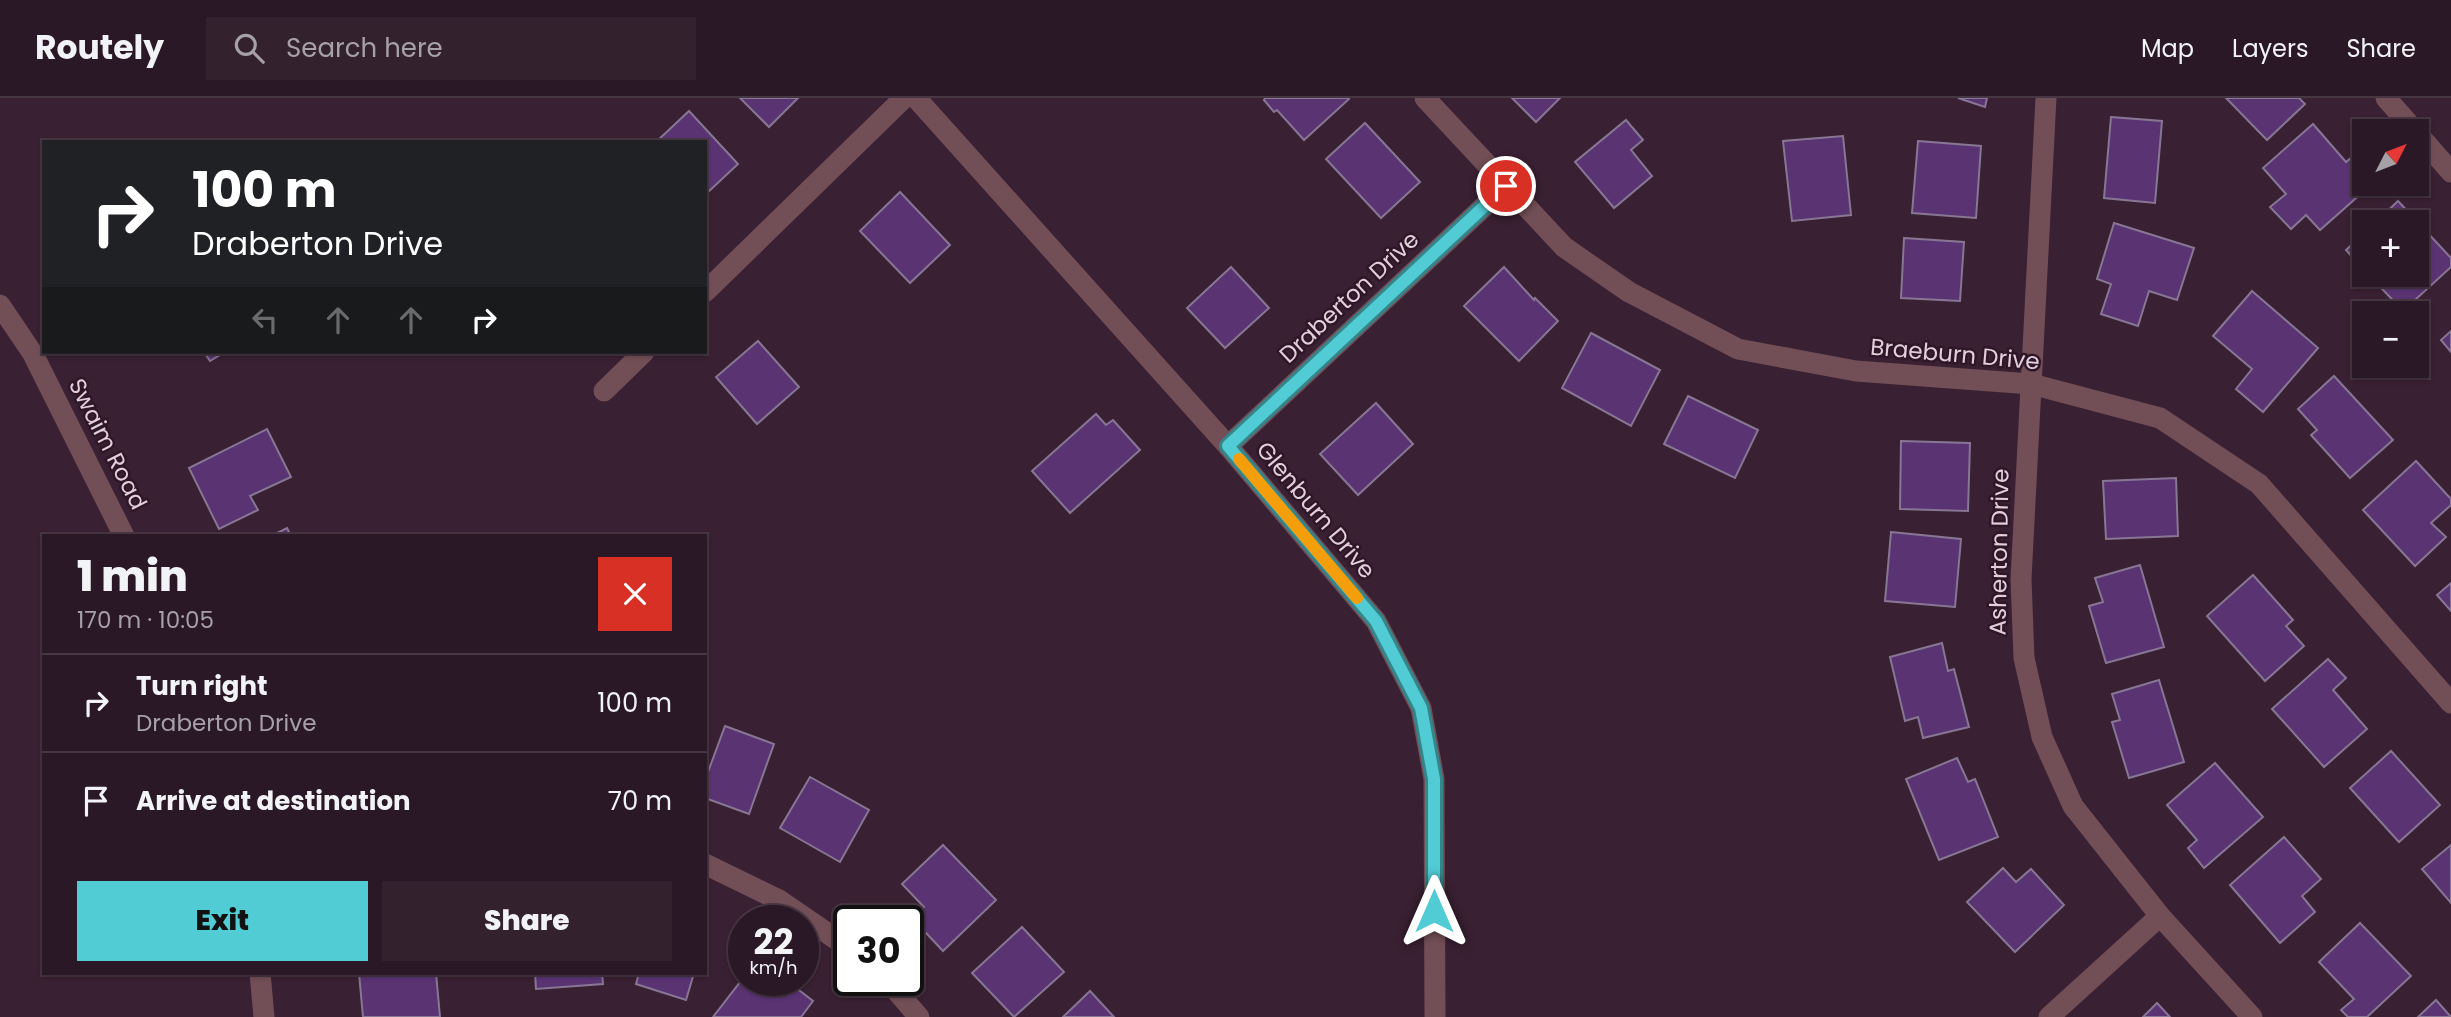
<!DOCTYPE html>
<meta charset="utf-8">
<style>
body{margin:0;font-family:Poppins,sans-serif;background:#33212e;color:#f1f3f6;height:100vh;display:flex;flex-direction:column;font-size:26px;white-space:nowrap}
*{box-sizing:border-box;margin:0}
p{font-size:23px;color:#a6a0a7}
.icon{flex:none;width:38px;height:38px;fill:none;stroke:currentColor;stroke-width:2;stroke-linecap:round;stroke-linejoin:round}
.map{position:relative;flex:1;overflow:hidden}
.sheet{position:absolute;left:42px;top:436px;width:665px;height:441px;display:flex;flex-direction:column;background:#2b1826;border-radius:0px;box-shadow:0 2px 5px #0004,0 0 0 2px #473743}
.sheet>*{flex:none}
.guide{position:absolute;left:42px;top:42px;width:665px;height:214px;border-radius:0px;box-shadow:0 2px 5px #0004,0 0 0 2px #473743;background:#202124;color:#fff;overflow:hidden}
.needle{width:46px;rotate:48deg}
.buttons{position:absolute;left:2352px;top:21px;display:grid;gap:14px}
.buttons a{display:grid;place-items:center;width:77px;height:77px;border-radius:0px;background:#2b1826;box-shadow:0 2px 5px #0004,0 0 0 2px #473743;font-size:35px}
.speed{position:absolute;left:728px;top:807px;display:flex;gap:14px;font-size:35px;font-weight:700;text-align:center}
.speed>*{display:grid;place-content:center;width:91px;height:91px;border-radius:50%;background:#2b1826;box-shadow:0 2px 5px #0004,0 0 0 2px #473743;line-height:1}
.speed small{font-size:18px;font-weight:400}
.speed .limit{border:4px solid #111;border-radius:10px;background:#fff;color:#111}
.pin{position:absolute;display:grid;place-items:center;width:60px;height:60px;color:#fff;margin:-30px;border:4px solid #fff;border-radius:50%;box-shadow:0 2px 7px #0007}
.me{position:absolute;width:77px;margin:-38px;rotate:0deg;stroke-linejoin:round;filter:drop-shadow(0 0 5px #0008)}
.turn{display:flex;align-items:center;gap:24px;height:147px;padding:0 35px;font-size:32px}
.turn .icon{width:91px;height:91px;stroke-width:2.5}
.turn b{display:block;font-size:49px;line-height:60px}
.lanes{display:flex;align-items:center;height:66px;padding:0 35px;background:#0003;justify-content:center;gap:35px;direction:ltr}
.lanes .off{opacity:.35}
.round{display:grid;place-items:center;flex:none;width:74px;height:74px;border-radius:0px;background:#33212e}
.headline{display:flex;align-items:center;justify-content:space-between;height:119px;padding:0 35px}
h1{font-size:42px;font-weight:800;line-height:52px}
.action{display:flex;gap:14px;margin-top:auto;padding:14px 35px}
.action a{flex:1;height:80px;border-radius:0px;background:#51ccd4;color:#111;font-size:28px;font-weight:800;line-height:80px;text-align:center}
.action a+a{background:#33212e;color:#f1f3f6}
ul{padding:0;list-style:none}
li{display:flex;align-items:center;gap:21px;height:98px;padding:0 35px;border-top:2px solid #473743}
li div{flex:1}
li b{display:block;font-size:26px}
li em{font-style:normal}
header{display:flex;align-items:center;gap:42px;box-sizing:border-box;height:98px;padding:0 35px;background:#2b1826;border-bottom:2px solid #473743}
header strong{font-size:33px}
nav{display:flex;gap:38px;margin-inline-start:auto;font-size:24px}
.search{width:490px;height:63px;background:#33212e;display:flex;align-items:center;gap:18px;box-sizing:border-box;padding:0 24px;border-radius:0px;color:#a6a0a7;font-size:26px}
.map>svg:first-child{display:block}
.building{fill:#5a3373;stroke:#877694;stroke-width:2}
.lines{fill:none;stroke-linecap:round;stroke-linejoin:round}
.street{stroke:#724e56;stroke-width:21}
.route-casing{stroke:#35858a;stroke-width:18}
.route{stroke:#51ccd4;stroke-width:12}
.slow{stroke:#f59e0b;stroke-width:12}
.labels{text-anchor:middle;stroke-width:5;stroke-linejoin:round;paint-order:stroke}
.street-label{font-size:23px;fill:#e1d0db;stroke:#2f1728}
</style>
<header>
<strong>Routely</strong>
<div class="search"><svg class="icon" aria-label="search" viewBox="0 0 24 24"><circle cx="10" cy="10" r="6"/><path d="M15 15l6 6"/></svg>Search here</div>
<nav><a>Map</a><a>Layers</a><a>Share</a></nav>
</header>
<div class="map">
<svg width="2451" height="919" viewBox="0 0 2451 919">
<rect width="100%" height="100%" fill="#392032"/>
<g class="building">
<path d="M740,0H798L769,29Z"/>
<path d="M1265,0H1348L1349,1L1304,42L1277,12L1274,14L1264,2Z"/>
<path d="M1512,0H1560L1536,24Z"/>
<path d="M1958,0H1987L1985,9Z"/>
<path d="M2226,0H2299L2305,6L2267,42Z"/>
<path d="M689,13L738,66L705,97V44H656Z"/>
<path d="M2111,19L2162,23L2155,105L2104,100Z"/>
<path d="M1626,22L1643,42L1631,52L1652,78L1614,110L1575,64Z"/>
<path d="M1365,25L1420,84L1381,120L1326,61Z"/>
<path d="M2313,26L2346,64L2358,54L2364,60V86H2372L2320,132L2306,117L2291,131L2270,109L2286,96L2263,70Z"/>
<path d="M1843,38L1851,117L1792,123L1783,43Z"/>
<path d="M1918,43L1981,48L1976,120L1912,115Z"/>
<path d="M900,94L950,147L910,185L860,133Z"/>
<path d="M2398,103L2451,160V169L2403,213L2369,177H2417V124H2376Z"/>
<path d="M2114,125L2194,150L2177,202L2149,193L2138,228L2101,216L2111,186L2097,181Z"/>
<path d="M2364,135V172L2346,152Z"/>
<path d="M1904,140L1964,144L1960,203L1901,200Z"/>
<path d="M1231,169L1269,210L1225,250L1187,210Z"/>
<path d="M1504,169L1534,202L1535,200L1558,223L1519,263L1464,208Z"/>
<path d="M2252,193L2318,250L2263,314L2236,291L2252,271L2213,238Z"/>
<path d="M2451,233V254L2441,242Z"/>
<path d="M1591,235L1660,272L1631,328L1562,290Z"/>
<path d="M758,243L799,289L757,326L716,279Z"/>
<path d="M204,254H225L210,263Z"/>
<path d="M2334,278L2393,342L2350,380L2311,337L2317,332L2298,311Z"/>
<path d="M1688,298L1758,332L1735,380L1664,346Z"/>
<path d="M1376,305L1413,346L1358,397L1320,356Z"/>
<path d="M1096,316L1106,327L1113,322L1140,352L1070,415L1032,373Z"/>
<path d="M267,331L291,379L250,398L258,412L219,431L189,370Z"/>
<path d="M1901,343L1970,345L1968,413L1900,411Z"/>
<path d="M2416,363L2451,401V407L2431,425L2446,439L2415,468L2363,412Z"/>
<path d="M2176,380L2178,438L2106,441L2103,383Z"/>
<path d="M287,430L291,438H271Z"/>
<path d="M1891,434L1961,441L1955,509L1885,503Z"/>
<path d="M2140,467L2164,549L2106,565L2089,508L2103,504L2095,480Z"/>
<path d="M2253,477L2293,522L2286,528L2304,548L2265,583L2207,518Z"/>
<path d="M2451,485V513L2437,497Z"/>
<path d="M1942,545L1948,573L1954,571L1969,629L1923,640L1918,619L1905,623L1890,559Z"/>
<path d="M2328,561L2346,580L2333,592L2367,631L2324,669L2272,611Z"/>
<path d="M2159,582L2184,664L2129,680L2112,624L2120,622L2112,596Z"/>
<path d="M725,628L774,646L749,716L705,700V682Z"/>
<path d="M2391,653L2440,707L2399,744L2350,690Z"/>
<path d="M1957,660L1968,684L1975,681L1998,739L1939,762L1906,681Z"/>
<path d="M2215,665L2263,719L2204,770L2188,750L2197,742L2167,707Z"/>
<path d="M810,679L869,712L840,764L780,730Z"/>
<path d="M2284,739L2321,781L2302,798L2315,814L2280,845L2230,787Z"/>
<path d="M943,747L996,802L943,853L912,820L924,809L902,786Z"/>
<path d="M2451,747V805L2422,771Z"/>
<path d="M2003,770L2016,784L2031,771L2064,807L2015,854L1967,804Z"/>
<path d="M2360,825L2411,878L2367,919H2348L2341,912L2354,901L2319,864Z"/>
<path d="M1022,829L1064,874L1014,919L972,875Z"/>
<path d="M359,875H436L440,919H363Z"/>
<path d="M535,875H602L603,886L536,891Z"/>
<path d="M639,875H694L686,902L636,886Z"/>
<path d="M744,879V882H786L813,903L801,919H713Z"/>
<path d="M1090,893L1114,919H1063Z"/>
<path d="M2436,902L2451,919H2418Z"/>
<path d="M2157,905L2170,919H2143Z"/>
</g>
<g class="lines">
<g class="street">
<path d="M916,0L1228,348L1376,523L1421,610L1434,681L1435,919"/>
<path d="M1425,0L1564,149L1629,194L1738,251L1856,273L2031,286L2160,320L2259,386L2451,605"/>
<path d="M2046,0L2021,481L2024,560L2042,639L2073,708L2160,818L2252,919"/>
<path d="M2386,0L2415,33"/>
<path d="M2417,35L2451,74"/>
<path d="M705,194L904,0"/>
<path d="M0,207L33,256L124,438"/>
<path d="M604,293L644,254"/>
<path d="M1228,348L1506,88"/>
<path d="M705,766L779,802L849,850"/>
<path d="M260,875L264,919"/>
<path d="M887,882L919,919"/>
<path d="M2049,919L2160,818"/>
</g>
</g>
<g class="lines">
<g class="route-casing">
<path id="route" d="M1434,813V681L1421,610L1376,523L1228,348L1506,88"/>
</g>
<use href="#route" class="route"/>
<path class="slow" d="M1239,361L1357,500"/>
</g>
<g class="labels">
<g class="street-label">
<text transform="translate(1349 199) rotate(-43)" y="8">Draberton Drive</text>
<text transform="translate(1955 256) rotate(5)" y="8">Braeburn Drive</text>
<text transform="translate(108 346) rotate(63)" y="8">Swaim Road</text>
<text transform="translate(1316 412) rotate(50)" y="8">Glenburn Drive</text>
<text transform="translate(1999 454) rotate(-89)" y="8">Asherton Drive</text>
</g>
</g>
</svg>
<div class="buttons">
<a><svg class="needle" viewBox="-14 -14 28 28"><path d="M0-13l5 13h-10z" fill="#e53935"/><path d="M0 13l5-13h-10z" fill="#a6a0a7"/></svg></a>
<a>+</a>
<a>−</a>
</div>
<div class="speed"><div>22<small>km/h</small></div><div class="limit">30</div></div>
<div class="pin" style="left:1506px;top:88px;background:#d93025"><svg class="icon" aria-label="arrive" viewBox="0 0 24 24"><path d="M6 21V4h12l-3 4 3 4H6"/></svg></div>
<svg class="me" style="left:1434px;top:813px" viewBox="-20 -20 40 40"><path d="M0-17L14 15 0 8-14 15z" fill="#51ccd4" stroke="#fff" stroke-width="4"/></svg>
<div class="guide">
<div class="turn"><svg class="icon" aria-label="right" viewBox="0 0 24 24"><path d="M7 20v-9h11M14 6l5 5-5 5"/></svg><div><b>100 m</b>Draberton Drive</div></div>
<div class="lanes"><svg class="icon off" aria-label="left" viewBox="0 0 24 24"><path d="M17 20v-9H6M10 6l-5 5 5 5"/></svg><svg class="icon off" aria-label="ahead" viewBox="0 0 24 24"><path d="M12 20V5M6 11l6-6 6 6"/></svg><svg class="icon off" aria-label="ahead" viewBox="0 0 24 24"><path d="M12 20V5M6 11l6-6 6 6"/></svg><svg class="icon" aria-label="right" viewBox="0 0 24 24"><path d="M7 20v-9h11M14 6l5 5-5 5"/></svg></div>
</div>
<section class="sheet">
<div class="headline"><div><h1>1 min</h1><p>170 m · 10:05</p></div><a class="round" style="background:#d93025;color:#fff"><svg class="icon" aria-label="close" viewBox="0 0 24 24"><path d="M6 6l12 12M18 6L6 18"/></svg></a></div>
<ul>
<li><svg class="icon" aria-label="right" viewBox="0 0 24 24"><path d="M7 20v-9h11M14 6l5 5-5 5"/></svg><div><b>Turn right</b><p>Draberton Drive</p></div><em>100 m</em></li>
<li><svg class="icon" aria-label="arrive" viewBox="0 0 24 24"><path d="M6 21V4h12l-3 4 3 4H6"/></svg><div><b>Arrive at destination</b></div><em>70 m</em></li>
</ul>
<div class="action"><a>Exit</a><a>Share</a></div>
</section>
</div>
